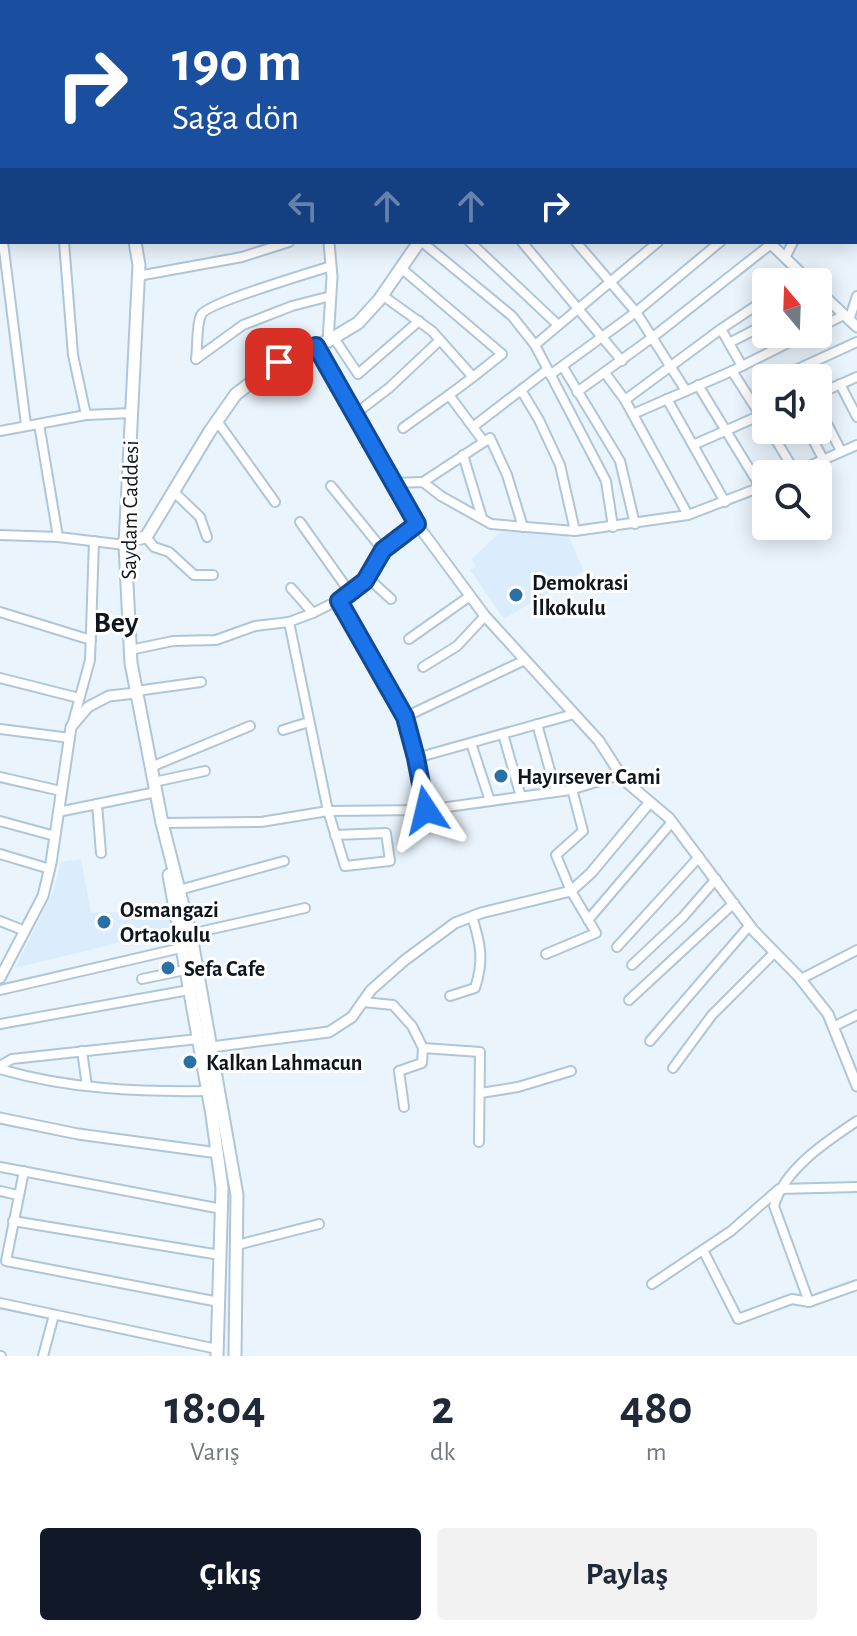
<!DOCTYPE html>
<html lang="tr">
<meta charset="utf-8">
<style>
body{margin:0;font-family:"Alegreya Sans",sans-serif;background:#f2f2f3;color:#1f2937;height:100vh;display:flex;flex-direction:column;font-size:30px;white-space:nowrap}
*{box-sizing:border-box;margin:0}
p{font-size:26px;color:#747a83}
.icon{flex:none;width:44px;height:44px;fill:none;stroke:currentColor;stroke-width:2;stroke-linecap:round;stroke-linejoin:round}
.map{position:relative;height:1356px;overflow:hidden}
.drawer{display:flex;flex-direction:column;background:#fff;flex:1}
.drawer>*{flex:none}
.hud{position:absolute;left:0px;top:0px;width:858px;height:244px;box-shadow:0 4px 20px #0003;background:#1a4fa0;color:#fff;overflow:hidden}
.needle{width:52px;rotate:341deg}
.controls{position:absolute;left:752px;top:268px;display:grid;gap:16px}
.controls a{display:grid;place-items:center;width:80px;height:80px;border-radius:8px;background:#fff;box-shadow:0 4px 20px #0003;font-size:40px}
.pin{position:absolute;display:grid;place-items:center;width:68px;height:68px;color:#fff;margin:-34px;border-radius:16px;box-shadow:0 4px 12px #0006}
.me{position:absolute;width:88px;margin:-44px;rotate:350deg;stroke-linejoin:round;filter:drop-shadow(0 0 6px #0008)}
.turn{display:flex;align-items:center;gap:28px;height:168px;padding:0 40px;font-size:36px}
.turn .icon{width:104px;height:104px;stroke-width:2.5}
.turn b{display:block;font-size:56px;line-height:68px}
.lanes{display:flex;align-items:center;height:76px;padding:0 40px;background:#0003;justify-content:center;gap:40px;direction:ltr}
.lanes .off{opacity:.35}
.eta{display:flex;justify-content:space-evenly;align-items:center;height:136px;text-align:center}
.eta b{font-size:48px;font-weight:700;line-height:56px}
.primary-button{display:flex;gap:16px;margin-top:auto;padding:16px 40px}
.primary-button a{flex:1;height:92px;border-radius:8px;background:#111827;color:#fff;font-size:32px;font-weight:700;line-height:92px;text-align:center}
.primary-button a+a{background:#f2f2f3;color:#1f2937}
.map>svg:first-child{display:block}
.built{fill:#dbedfc}
.lines{fill:none;stroke-linecap:round;stroke-linejoin:round}
.minor-casing{stroke:#afc6d9;stroke-width:12}
.tertiary-casing{stroke:#afc6d9;stroke-width:13}
.secondary-casing{stroke:#afc6d9;stroke-width:15}
.minor{stroke:#fff;stroke-width:8}
.tertiary{stroke:#fff;stroke-width:9}
.secondary{stroke:#fff;stroke-width:11}
.route-casing{stroke:#114b97;stroke-width:20}
.route{stroke:#1a73e8;stroke-width:14}
.poi-dot{fill:#2a71a5;stroke:#fff;stroke-width:3}
.labels{text-anchor:middle;stroke-width:6;stroke-linejoin:round;paint-order:stroke}
.street-label{font-size:22px;fill:#0e171e;stroke:#fff}
.poi-label{font-size:22px;font-weight:bold;fill:#0e171e;stroke:#fff;text-anchor:start}
.district-label{font-size:30px;font-weight:bold;fill:#0e171e;stroke:#fff}
</style>
<div class="map">
<svg width="857" height="1356" viewBox="0 0 857 1356">
<rect width="100%" height="100%" fill="#eaf4fc"/>
<g class="built">
<path d="M506,526L566,531L584,571L504,619L470,570L476,567L472,559Z"/>
<path d="M81,859L91,913L166,910L172,930L15,968L53,892L61,862Z"/>
</g>
<g class="lines">
<g class="minor-casing">
<g id="minor">
<path d="M58,0L61,2"/>
<path d="M385,0L386,2"/>
<path d="M444,0L446,2"/>
<path d="M500,0L501,2"/>
<path d="M584,0L586,2"/>
<path d="M803,0L805,2"/>
<path d="M142,2L151,0"/>
<path d="M230,2L238,0"/>
<path d="M332,2L334,0"/>
<path d="M691,2L692,0"/>
<path d="M856,3L857,2"/>
<path d="M0,5L2,6"/>
<path d="M856,37H857"/>
<path d="M0,57L2,60"/>
<path d="M856,124L857,122"/>
<path d="M0,160H2"/>
<path d="M0,215L2,233"/>
<path d="M3,242L26,425"/>
<path d="M64,242L73,355L86,415"/>
<path d="M422,242L512,316L535,345L606,481L613,527"/>
<path d="M470,242L557,324"/>
<path d="M522,242L622,361"/>
<path d="M576,242L636,312L686,391"/>
<path d="M785,258L793,242"/>
<path d="M401,268L502,354L473,377"/>
<path d="M138,276L242,257L289,242"/>
<path d="M382,295L432,331L473,377L449,395L484,442"/>
<path d="M849,320L857,296"/>
<path d="M818,328L844,315"/>
<path d="M721,329L742,366"/>
<path d="M334,338L358,374L419,321"/>
<path d="M729,343L766,324"/>
<path d="M535,345L658,242"/>
<path d="M196,359C198,346 196,326 201,315C206,303 313,272 331,266"/>
<path d="M196,359L243,325L292,306L331,296"/>
<path d="M563,367L620,461L635,524"/>
<path d="M732,371L766,424"/>
<path d="M605,373L625,400L688,515"/>
<path d="M550,375L636,312L720,242"/>
<path d="M778,378L857,342"/>
<path d="M840,384L857,417"/>
<path d="M698,385L761,488"/>
<path d="M521,390L539,420L560,465L575,531"/>
<path d="M577,392L653,337L771,244"/>
<path d="M818,394L857,377"/>
<path d="M667,399L725,502"/>
<path d="M625,400L721,329L766,299"/>
<path d="M818,406L841,451"/>
<path d="M355,414L389,388L440,340"/>
<path d="M633,414L732,371L806,334"/>
<path d="M217,421L275,502"/>
<path d="M39,424L58,537"/>
<path d="M474,426L547,370"/>
<path d="M403,428L449,395"/>
<path d="M770,430L795,472"/>
<path d="M808,430L823,459"/>
<path d="M0,431L86,415L132,413"/>
<path d="M693,445L761,415"/>
<path d="M463,455L482,518"/>
<path d="M791,474L857,445"/>
<path d="M423,482L490,438L507,475L523,527"/>
<path d="M394,483L423,482L441,496L491,524L575,531L688,515L766,485"/>
<path d="M331,486L383,550"/>
<path d="M173,491L200,517L207,537"/>
<path d="M300,522L351,594"/>
<path d="M0,535L58,537L125,545"/>
<path d="M146,537L154,547L169,552L194,575H213"/>
<path d="M367,577L391,599"/>
<path d="M291,588L313,613"/>
<path d="M339,601L405,717L416,758L426,810"/>
<path d="M0,612L91,640"/>
<path d="M289,622L328,811L345,866L390,861L386,833L335,835"/>
<path d="M409,639L470,596"/>
<path d="M130,650L173,641L216,640L255,626L289,622L313,613L351,594L365,581L383,550L417,524"/>
<path d="M423,667L457,646L485,616"/>
<path d="M0,678L79,698"/>
<path d="M136,691L201,682"/>
<path d="M405,717L525,660"/>
<path d="M537,724L556,792"/>
<path d="M72,726L90,660L94,541"/>
<path d="M0,729L70,738"/>
<path d="M283,730L309,722"/>
<path d="M503,734L521,797"/>
<path d="M471,743L490,801"/>
<path d="M416,758L574,714"/>
<path d="M151,767L250,726"/>
<path d="M0,777L61,791"/>
<path d="M154,782L205,771"/>
<path d="M97,804L101,853"/>
<path d="M58,812L156,792"/>
<path d="M0,821L55,836"/>
<path d="M162,823L261,822L328,811L426,810L570,790L620,775"/>
<path d="M0,854L50,869"/>
<path d="M179,890L284,861"/>
<path d="M588,920L672,822"/>
<path d="M0,921L25,931"/>
<path d="M190,934L305,908"/>
<path d="M617,947L699,857"/>
<path d="M546,954L596,933L571,891L556,855L583,831L572,789"/>
<path d="M632,965L683,917L716,879"/>
<path d="M142,979L185,970"/>
<path d="M801,979L857,950"/>
<path d="M0,990L181,948"/>
<path d="M450,996L475,988C484,961 481,944 472,917"/>
<path d="M629,1000L734,903"/>
<path d="M363,1002L393,1005L412,1026L423,1048L480,1052L479,1142"/>
<path d="M0,1024L189,990"/>
<path d="M833,1027L857,1015"/>
<path d="M650,1041L750,925"/>
<path d="M82,1051L87,1086"/>
<path d="M0,1066L12,1059L198,1039"/>
<path d="M673,1068L712,1015L775,952"/>
<path d="M0,1069C68,1089 138,1092 208,1091"/>
<path d="M481,1093L518,1087L571,1071"/>
<path d="M404,1107L399,1071L422,1063L423,1048"/>
<path d="M857,1121C827,1141 784,1169 774,1206L809,1302L857,1285"/>
<path d="M0,1167L222,1209"/>
<path d="M24,1171L6,1261L219,1302"/>
<path d="M0,1191L18,1195"/>
<path d="M13,1221L220,1255"/>
<path d="M237,1245L319,1224"/>
<path d="M703,1250L738,1319L792,1299L809,1302"/>
<path d="M652,1284L731,1231L779,1189L857,1187"/>
<path d="M0,1303L217,1349"/>
<path d="M0,1356H1"/>
<path d="M43,1356L54,1315"/>
</g>
</g>
<g class="tertiary-casing">
<g id="tertiary">
<path d="M295,0L296,2"/>
<path d="M712,0L715,2"/>
<path d="M856,83L857,84"/>
<path d="M769,242L810,282"/>
<path d="M818,290L857,327"/>
<path d="M328,341L332,277L329,242"/>
<path d="M316,346L417,524L485,616L599,741L624,780L669,818L753,930L798,976L828,1014L857,1086"/>
<path d="M0,978L43,896L51,863L71,727L88,707L109,696L136,693"/>
<path d="M211,1047L329,1032L352,1017L371,990L405,960L455,923L481,913L571,891L591,873L650,802"/>
<path d="M0,1118L78,1134L218,1153"/>
</g>
</g>
<g class="secondary-casing">
<g id="secondary">
<path d="M101,0V2"/>
<path d="M597,2L599,0"/>
<path d="M135,242L139,265L125,545L131,663L162,823L192,941L237,1195L235,1356"/>
<path d="M126,541L146,537L210,431L236,394L279,362L328,341L358,323L379,300L419,242"/>
<path d="M169,875L212,1115L222,1188L217,1356"/>
</g>
</g>
<use href="#minor" class="minor"/>
<use href="#tertiary" class="tertiary"/>
<use href="#secondary" class="secondary"/>
</g>
<g class="lines">
<g class="route-casing">
<path id="route" d="M279,362L316,346L417,524L383,550L365,581L339,601L405,717L416,758L426,810"/>
</g>
<use href="#route" class="route"/>
</g>
<g class="poi-dot">
<circle cx="516" cy="595" r="8"/>
<circle cx="501" cy="776" r="8"/>
<circle cx="104" cy="922" r="8"/>
<circle cx="168" cy="968" r="8"/>
<circle cx="190" cy="1062" r="8"/>
</g>
<g class="labels">
<g class="street-label">
<text transform="translate(129 510) rotate(-89)" y="8">Saydam Caddesi</text>
</g>
<g class="poi-label">
<text x="532" y="590">Demokrasi<tspan x="532" dy="25">İlkokulu</tspan></text>
<text x="517" y="784">Hayırsever Cami</text>
<text x="120" y="917">Osmangazi<tspan x="120" dy="25">Ortaokulu</tspan></text>
<text x="184" y="976">Sefa Cafe</text>
<text x="206" y="1070">Kalkan Lahmacun</text>
</g>
<g class="district-label">
<text x="116" y="632">Bey</text>
</g>
</g>
</svg>
<div class="controls">
<a><svg class="needle" viewBox="-14 -14 28 28"><path d="M0-13l5 13h-10z" fill="#e53935"/><path d="M0 13l5-13h-10z" fill="#747a83"/></svg></a>
<a><svg class="icon" aria-label="sound" viewBox="0 0 24 24"><path d="M4 9h4l5-4v14l-5-4H4zM17 9q2 3 0 6"/></svg></a>
<a><svg class="icon" aria-label="search" viewBox="0 0 24 24"><circle cx="10" cy="10" r="6"/><path d="M15 15l6 6"/></svg></a>
</div>
<div class="pin" style="left:279px;top:362px;background:#d93025"><svg class="icon" aria-label="arrive" viewBox="0 0 24 24"><path d="M6 21V4h12l-3 4 3 4H6"/></svg></div>
<svg class="me" style="left:426px;top:810px" viewBox="-20 -20 40 40"><path d="M0-17L14 15 0 8-14 15z" fill="#1a73e8" stroke="#fff" stroke-width="4"/></svg>
<div class="hud">
<div class="turn"><svg class="icon" aria-label="right" viewBox="0 0 24 24"><path d="M7 20v-9h11M14 6l5 5-5 5"/></svg><div><b>190 m</b>Sağa dön</div></div>
<div class="lanes"><svg class="icon off" aria-label="left" viewBox="0 0 24 24"><path d="M17 20v-9H6M10 6l-5 5 5 5"/></svg><svg class="icon off" aria-label="ahead" viewBox="0 0 24 24"><path d="M12 20V5M6 11l6-6 6 6"/></svg><svg class="icon off" aria-label="ahead" viewBox="0 0 24 24"><path d="M12 20V5M6 11l6-6 6 6"/></svg><svg class="icon" aria-label="right" viewBox="0 0 24 24"><path d="M7 20v-9h11M14 6l5 5-5 5"/></svg></div>
</div>
</div>
<section class="drawer">
<div class="eta">
<div><b>18:04</b><p>Varış</p></div>
<div><b>2</b><p>dk</p></div>
<div><b>480</b><p>m</p></div>
</div>
<div class="primary-button"><a>Çıkış</a><a>Paylaş</a></div>
</section>
